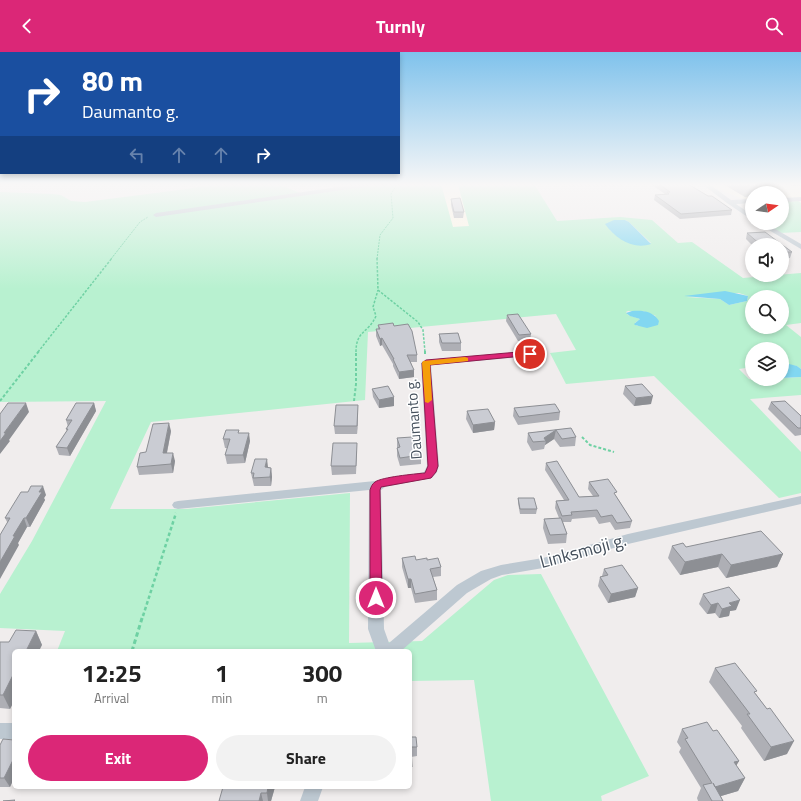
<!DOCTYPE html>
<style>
body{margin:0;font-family:"Titillium Web",sans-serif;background:#f2f2f2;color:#222;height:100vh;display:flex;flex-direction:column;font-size:15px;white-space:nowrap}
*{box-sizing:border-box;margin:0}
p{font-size:13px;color:#767676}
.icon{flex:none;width:22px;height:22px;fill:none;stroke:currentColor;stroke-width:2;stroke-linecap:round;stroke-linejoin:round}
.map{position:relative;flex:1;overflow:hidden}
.details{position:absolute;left:12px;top:597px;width:400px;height:140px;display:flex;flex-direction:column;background:#fff;border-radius:6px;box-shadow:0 2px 6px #0003}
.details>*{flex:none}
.top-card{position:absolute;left:0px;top:0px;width:400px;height:122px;box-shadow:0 2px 6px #0003;background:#1a4fa0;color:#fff;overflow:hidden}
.needle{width:26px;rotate:77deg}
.buttons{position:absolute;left:745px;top:134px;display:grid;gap:8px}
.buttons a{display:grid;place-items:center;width:44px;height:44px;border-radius:50%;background:#fff;box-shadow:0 2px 6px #0003;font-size:20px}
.pin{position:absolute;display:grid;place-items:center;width:34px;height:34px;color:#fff;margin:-17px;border:2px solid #fff;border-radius:50%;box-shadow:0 1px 4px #0007}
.me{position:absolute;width:44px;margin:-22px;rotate:0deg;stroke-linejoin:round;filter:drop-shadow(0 0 3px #0008)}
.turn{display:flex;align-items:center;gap:14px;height:84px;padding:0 16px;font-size:18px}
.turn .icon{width:52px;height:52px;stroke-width:2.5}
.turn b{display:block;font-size:28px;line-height:34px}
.lanes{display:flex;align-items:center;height:38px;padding:0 16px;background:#0003;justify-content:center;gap:20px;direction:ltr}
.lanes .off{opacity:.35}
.eta{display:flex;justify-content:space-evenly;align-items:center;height:68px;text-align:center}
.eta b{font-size:24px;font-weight:700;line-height:28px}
.primary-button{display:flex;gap:8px;margin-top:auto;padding:8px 16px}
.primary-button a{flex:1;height:46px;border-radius:24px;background:#db2777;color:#fff;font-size:16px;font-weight:700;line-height:46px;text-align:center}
.primary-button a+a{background:#f2f2f2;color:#222}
header{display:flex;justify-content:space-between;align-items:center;height:52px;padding:0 16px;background:#db2777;color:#fff;font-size:18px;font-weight:700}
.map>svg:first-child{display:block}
.commercial{fill:#fdf6e5}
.green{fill:#b8f1d0;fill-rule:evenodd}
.water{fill:#82d7f1}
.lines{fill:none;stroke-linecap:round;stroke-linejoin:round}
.path-far4{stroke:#6ed1a3;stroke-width:1;stroke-dasharray:2 1;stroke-linecap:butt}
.path-far3{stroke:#6ed1a3;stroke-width:1.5;stroke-dasharray:2.5 1.5;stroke-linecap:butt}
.path-far2{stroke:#6ed1a3;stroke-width:2;stroke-dasharray:3 2;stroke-linecap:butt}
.path-far1{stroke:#6ed1a3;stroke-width:2.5;stroke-dasharray:3.5 2.5;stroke-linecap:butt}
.path{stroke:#6ed1a3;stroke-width:3;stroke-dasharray:4.5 3;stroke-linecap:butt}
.street{fill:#bdc8d1;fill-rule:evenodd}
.wall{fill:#aeafb5}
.shaded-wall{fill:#8d8f94}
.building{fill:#caccd3;stroke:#8d8f94}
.route{fill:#db2777;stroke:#8e194d}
.slow{fill:#f59e0b}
.labels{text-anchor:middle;stroke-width:3;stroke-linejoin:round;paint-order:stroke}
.street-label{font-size:15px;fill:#45505c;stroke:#fff}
.near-street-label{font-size:18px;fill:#45505c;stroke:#fff}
</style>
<header><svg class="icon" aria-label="back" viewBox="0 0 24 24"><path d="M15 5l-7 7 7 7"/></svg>Turnly<svg class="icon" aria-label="search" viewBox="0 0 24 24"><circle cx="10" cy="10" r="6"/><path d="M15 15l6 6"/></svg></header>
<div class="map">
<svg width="801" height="749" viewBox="0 0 801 749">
<rect width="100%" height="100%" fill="#f0eded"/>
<g class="commercial">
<path d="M441,132H458L469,174L452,175Z"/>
<path d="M709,132H801V146H782V141H752V147L746,148L715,136Z"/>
</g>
<g class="green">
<path d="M213,132H278L305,143L383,132H441L453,175L469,174L458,132H534L557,169L620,165L652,168L678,191L692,190L743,226L801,221V271L786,273L801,285V317L797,314L782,313V297H752V315L739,317L749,327L754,328L801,325V343L750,347L801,400V441L779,446L654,324L566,332L550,301L576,298L556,262L368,280L365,348L151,370L110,457H186L350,441L349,591L422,589L494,528L508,523L541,522L649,724L601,744L602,749H491L474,628L410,629V599H57L65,579L0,576V542L32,489L106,349L0,350V140L53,142L61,143L71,149L85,150L187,137ZM614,168H625L629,170L651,191L621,187L610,178ZM739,241L748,244L747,249L729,253L720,247L686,245ZM752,245H782V275H752ZM628,259H643L656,264L637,274L635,271L640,267L628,263L626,260Z"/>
<path d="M798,149L801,151V180L780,181L764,171H782V150Z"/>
</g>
<g class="water">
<path d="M614,168H625L629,170L651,192C633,198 616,187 605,172Z"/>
<path d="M725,239L748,244L747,249L729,253L720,247L684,244Z"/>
<path d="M632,259C642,258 653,259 659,269L658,273L647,276L635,273L634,272L640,267L630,264L626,261Z"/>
<path d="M789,312L797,314L801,317V325L782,326V313Z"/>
</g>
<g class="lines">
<g class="path-far4">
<path d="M111,207L140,170L148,165"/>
<path d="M377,207L380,183L393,166L391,142L397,132"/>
</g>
<g class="path-far3">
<path d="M377,206L378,238L418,270L423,278L425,300"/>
<path d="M38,300L112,206"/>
<path d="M356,300C356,278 368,282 376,264L373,255L378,238"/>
</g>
<g class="path-far2">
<path d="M425,299V303"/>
<path d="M0,349L39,299"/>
<path d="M354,349L356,332V299"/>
<path d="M582,385L590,393L614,400"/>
</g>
<path class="path-far1" d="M143,564L176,461"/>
<path class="path" d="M132,599L143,563"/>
<g class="street">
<path d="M359,132H373L370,134L156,165L153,163L156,161Z"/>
<path d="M566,132H625L622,134H569Z"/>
<path d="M702,132H709L731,148L752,147V151L736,152L752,163V168L727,151Z"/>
<path d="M801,145V149L782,150V146Z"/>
<path d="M757,171H765L801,192V197Z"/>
<path d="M530,299L535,302L533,304L431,313L439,414L437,420L432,426L385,435L381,438L384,577L389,591L457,533L481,519L501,513L543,506L628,482L801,444V452L628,492L543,516L502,523L491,527L467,541L401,599H376L368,577L369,438L178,457L174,456L172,453L174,450L178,449L375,429L424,420L427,414L421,311L423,309Z"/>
<rect x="0" y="671" width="14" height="16"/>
<path d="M305,735H323L318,749H300Z"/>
</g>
</g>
<g class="wall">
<path d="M651,132H688L732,158L731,163L680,167L654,148L655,143L665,142Z"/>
<path d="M723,132H767L765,141H752V144L745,145Z"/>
<path d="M786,132H801V134H791Z"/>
<path d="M451,147L464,160L463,166H454L451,153Z"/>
<path d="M765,180L792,200L790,206L782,207V193H752L746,187L747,181Z"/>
<path d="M507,263L531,282L530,289H518L506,269Z"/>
<path d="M378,273L394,274L417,303V310H411L414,325L399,327L393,314V312L382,293L380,294L376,284V277H378Z"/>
<path d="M439,282L461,291V299H442L439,290Z"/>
<path d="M625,334L651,352L634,354L623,342Z"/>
<path d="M372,337L394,345V354L379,356L373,345Z"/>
<path d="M771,350L801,364V383L795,384L768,357Z"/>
<path d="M94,351L96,359L70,404L59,403L56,395L67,379L66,377L68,375L66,368Z"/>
<path d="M514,356L560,360L559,368L518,373L513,364Z"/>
<path d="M467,359L495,370L494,378L473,381L466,367Z"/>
<path d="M358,361L357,382H335L334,374Z"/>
<path d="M571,376L576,385L575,394L560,395L554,387L545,393L544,397L532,399L527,390L528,381Z"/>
<path d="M171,379L167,401L175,409L173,421L139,423L137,415L146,400Z"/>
<path d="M240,381L250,389L245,411L227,412L225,403L227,396H225L223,387Z"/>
<path d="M397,386L415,393L421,403V412L400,414L397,404Z"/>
<path d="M357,399L356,422L332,423L331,414Z"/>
<path d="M546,411L579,445L593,444L588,437L589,430L616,444L632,469L630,476L615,478L610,470L599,472L595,465L572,467L571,470H563L567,482L566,491L548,492L543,476L544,467L559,466L555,456L556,449L564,448L545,418Z"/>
<path d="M268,415L271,416L272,425L271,434H254L251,421Z"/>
<path d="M46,443L44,446L45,448L30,475H27L18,491L19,493L5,466Z"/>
<path d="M518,446L537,457L536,462H520L518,451Z"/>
<path d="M672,494L686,495L783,502L777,515L726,526L718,515L680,523L668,506Z"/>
<path d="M402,506L416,508H427L441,515V524L433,525L437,538V548L415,551L411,536H408L402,515Z"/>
<path d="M604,517L638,536L635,545L608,551L598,534L600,525L602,524Z"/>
<path d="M703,542L736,558L730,559L729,564L719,566L715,561L707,562L699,552Z"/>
<path d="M36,579L42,593L14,599V649L10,657L0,656V590H9Z"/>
<path d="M715,616L756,642L767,657L787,702L764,709L741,676L742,674L709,630Z"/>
<path d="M410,672L411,685L417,695V704L411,705L412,724H410Z"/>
<path d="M682,677L713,679L739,709L736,713L745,726L738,739L721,744L723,749H698L697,746L701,736L679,700L681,696L677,690Z"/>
<path d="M14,688V726L10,735H0V693Z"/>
<path d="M275,735L271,749H219Z"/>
</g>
<g class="shaded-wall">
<path d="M382,286V293L380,294V287Z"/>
<path d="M414,318V325L399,327V320Z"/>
<path d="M653,344L651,352L634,354L636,346Z"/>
<path d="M394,345V354L379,356V348Z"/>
<path d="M26,351L29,360L9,388L10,389L0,402V389L4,381Z"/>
<path d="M94,351L96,359L70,404L67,396Z"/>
<path d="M358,353V361L357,382V374Z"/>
<path d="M495,370L494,378L473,381V373Z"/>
<path d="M169,371L171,379L165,410L163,401Z"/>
<path d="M556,378L554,387L545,393L546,389L544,386Z"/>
<path d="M249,381L250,389L245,411L243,403Z"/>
<path d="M173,401L175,409L173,421L171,412Z"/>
<path d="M267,407L268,415H265Z"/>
<path d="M271,416L272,425L271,434L270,425Z"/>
<path d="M43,434L46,443L44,446L45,448L30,475L26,466L39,440Z"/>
<path d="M24,466L27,475L18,491L19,493L0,527V510L13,484Z"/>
<path d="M722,502L718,515L680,523L685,510Z"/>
<path d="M783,502L777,515L726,526L731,513Z"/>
<rect x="408" y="527" width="3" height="9"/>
<path d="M638,536L635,545L608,551L611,542Z"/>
<path d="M740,548L736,558L730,559L729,564L719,566L722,557L729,551Z"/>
<path d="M718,551L715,561L707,562L711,553Z"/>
<path d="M36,579L42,593L39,599H26Z"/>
<path d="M14,621V649L10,657L3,643Z"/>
<path d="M794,689L787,702L764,709L771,695Z"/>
<path d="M14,706V726L10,735L4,726Z"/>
<path d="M739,709L732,721L734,710Z"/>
<path d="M745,726L738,739L711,747L715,735Z"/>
<path d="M268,735H275L271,749H268L267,741Z"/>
<path d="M261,741L263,749H259Z"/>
</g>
<g class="building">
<path d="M659,132H688L708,144H712L732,158L681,162L655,143L669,142L667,140H670Z"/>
<path d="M746,132H767L749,133Z"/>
<path d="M460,146L464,160H454L451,147Z"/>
<path d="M765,180L792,200H782V193H761L747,181Z"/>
<path d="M518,262L531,282L519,283L507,263Z"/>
<path d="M393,271L394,274L408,272L412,279L417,303H407L414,318L399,320L393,307H394L382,286L380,287L376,277H380L378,273Z"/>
<path d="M458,281L461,291H442L439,282Z"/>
<path d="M642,332L653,344L636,346L625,334Z"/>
<path d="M388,334L394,345L379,348L372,337Z"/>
<path d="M785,349L801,364V376H798L771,350Z"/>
<path d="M8,351H26L4,381H6L0,389V362Z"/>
<path d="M76,351H94L67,396L56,395L68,377H66L72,368H66Z"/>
<path d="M555,352L560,360L519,365L514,356Z"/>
<path d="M336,353H358L357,374H334Z"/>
<path d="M488,357L495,370L473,373L467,359Z"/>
<path d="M169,371L163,401H173L171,412L137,415L140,401L146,400L153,372Z"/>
<path d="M571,376L576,385L562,387L556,378L544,386L546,389L533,390L528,381Z"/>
<path d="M226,378H239L238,381H249L243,403H225L230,387H223Z"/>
<path d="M412,385L415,393H417L421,403L400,406L397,396L400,395L397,386Z"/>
<path d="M333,391H357L356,414H331Z"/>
<path d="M255,407H267L265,415L271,416L270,425L253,426L254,421H251Z"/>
<path d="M557,409L579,445L599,444L589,430L608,427L617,440L614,441L632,469L617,471L612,463L601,465L597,458L571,460L572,463L562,464L556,449L569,448L546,411Z"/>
<path d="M31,434H43L39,440H42L26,466H24L13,484H15L0,510V483L10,466H5L21,440H28Z"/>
<path d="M518,446H534L537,457H520Z"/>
<path d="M561,466L567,482L550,483L544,467Z"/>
<path d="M761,479L783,502L731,513L722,502L685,510L672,494L683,491L686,495Z"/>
<path d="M415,504L416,508L427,506V508L438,506L441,515L430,517L437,538L415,542L411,527H408L402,506Z"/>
<path d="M622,513L638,536L611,542L600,525L608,523L604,517Z"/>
<path d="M729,535L740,548L729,551L732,554L722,557L718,551L711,553L703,542Z"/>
<path d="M16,578L36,579L26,599H14V621L3,643H0V590H9Z"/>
<path d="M735,611L757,639L754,640L767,657L770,656L794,689L771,695L747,662H750L715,616Z"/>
<path d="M707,670L713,679L717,678L739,709L734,710L745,726L715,735L713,731L723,749H712L703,733L712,731L685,687L688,686L682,677Z"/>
<path d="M410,672L411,685H416L417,695H411L412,715H410Z"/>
<path d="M3,687L14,688V706L4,726H0V693Z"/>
<path d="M223,735H268L267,741H261L259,749H219Z"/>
<path d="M15,748L14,749H3Z"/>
</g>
<linearGradient id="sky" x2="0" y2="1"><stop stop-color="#7fc2ec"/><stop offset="0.56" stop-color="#f8f7f7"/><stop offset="1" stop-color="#f8f7f7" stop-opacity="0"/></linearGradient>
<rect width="801" height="237" fill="url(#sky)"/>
<path class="route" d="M530,299L533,300V303L430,313L438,414L436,420L431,426L381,435L380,438L382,546L380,550L376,551L372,550L370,546V438C371,435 372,432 375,430C382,425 414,422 425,421L428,414L422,311L426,308Z"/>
<path class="slow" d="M465,305L468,306V309L430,313L432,348L428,351L425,350L422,311L423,309Z"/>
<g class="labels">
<g class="street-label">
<text transform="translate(414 367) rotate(-94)" y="5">Daumanto g.</text>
</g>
<g class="near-street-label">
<text transform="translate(583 499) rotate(-15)" y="6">Linksmoji g.</text>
</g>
</g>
</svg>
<div class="buttons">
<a><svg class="needle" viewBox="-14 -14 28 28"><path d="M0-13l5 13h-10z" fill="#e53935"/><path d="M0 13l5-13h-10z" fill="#767676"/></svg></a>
<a><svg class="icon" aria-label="sound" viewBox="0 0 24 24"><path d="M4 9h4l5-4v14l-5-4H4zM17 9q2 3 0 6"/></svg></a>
<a><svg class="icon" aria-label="search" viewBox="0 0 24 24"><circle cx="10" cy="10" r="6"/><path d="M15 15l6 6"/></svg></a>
<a><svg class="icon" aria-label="layers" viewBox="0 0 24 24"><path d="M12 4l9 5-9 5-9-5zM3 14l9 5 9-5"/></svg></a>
</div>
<div class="pin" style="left:530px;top:302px;background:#d93025"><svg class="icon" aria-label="arrive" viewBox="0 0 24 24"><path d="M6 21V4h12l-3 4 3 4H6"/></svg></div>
<svg class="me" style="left:376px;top:546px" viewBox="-20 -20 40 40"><circle r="17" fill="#db2777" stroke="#fff" stroke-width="3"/><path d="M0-11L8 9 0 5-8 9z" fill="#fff"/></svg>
<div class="top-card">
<div class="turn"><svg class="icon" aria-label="right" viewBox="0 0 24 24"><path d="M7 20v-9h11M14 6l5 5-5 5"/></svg><div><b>80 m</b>Daumanto g.</div></div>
<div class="lanes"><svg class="icon off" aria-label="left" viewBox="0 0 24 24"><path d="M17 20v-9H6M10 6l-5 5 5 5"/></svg><svg class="icon off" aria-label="ahead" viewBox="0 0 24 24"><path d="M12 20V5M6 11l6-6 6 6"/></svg><svg class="icon off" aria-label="ahead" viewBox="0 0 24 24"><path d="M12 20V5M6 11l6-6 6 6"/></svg><svg class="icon" aria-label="right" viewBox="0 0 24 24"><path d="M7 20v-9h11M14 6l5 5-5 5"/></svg></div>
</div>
<section class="details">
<div class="eta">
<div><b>12:25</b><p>Arrival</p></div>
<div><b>1</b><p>min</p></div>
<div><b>300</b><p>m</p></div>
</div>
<div class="primary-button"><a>Exit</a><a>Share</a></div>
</section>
</div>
